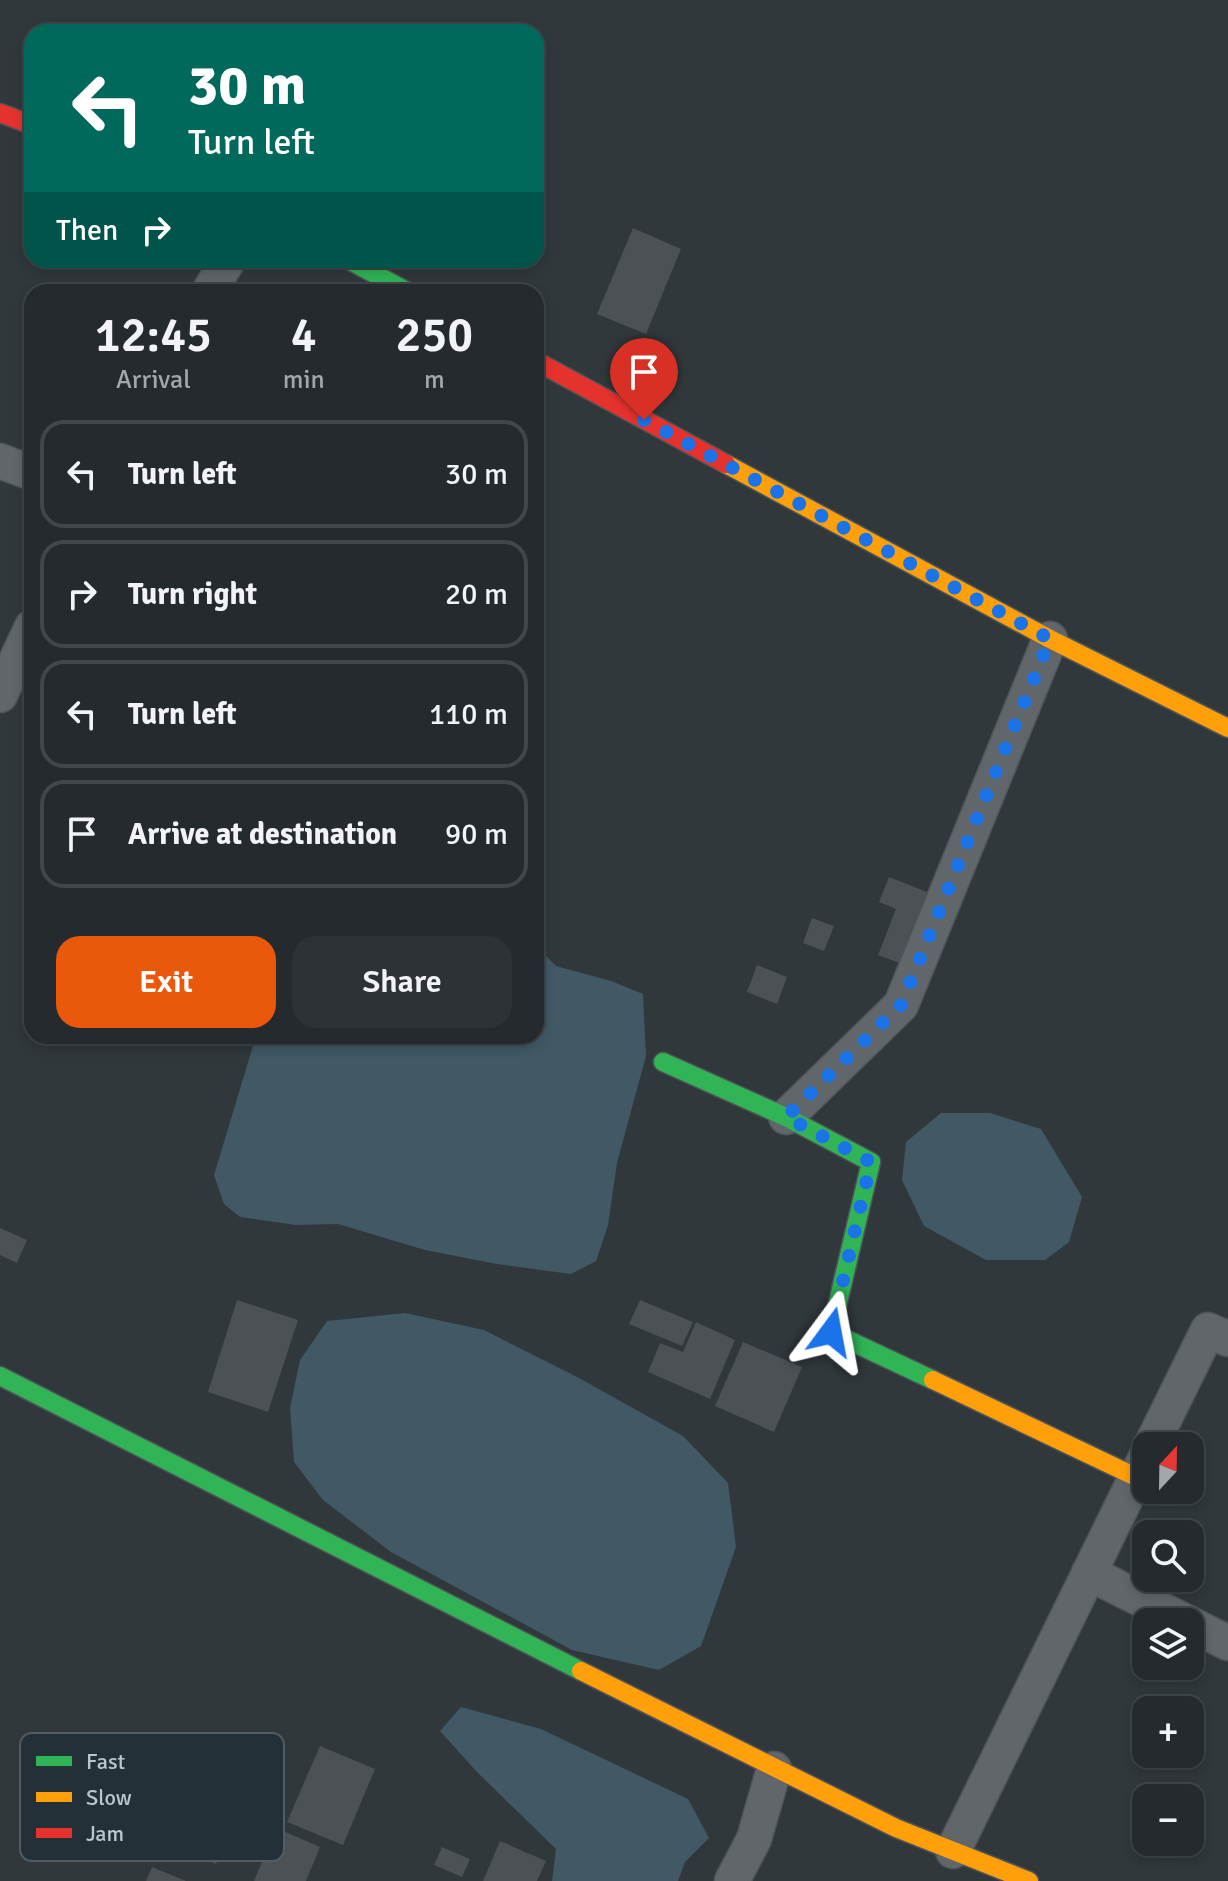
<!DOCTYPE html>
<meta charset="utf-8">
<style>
body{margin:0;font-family:Signika,sans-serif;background:#2c3235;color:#f1f3f6;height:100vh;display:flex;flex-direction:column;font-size:30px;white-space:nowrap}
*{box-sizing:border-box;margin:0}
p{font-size:26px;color:#a3a7aa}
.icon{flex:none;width:44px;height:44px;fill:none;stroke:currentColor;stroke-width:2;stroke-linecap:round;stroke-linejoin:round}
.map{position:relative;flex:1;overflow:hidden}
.sheet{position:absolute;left:24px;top:284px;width:520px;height:760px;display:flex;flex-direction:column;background:#242a2d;border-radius:24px;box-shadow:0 4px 12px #0003,0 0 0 2px #414649}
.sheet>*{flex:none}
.hud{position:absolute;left:24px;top:24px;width:520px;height:244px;border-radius:24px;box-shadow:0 4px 12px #0003,0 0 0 2px #414649;background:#00695c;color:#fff;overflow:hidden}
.needle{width:52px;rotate:22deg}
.controls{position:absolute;left:1132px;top:1432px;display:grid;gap:16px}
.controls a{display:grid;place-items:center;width:72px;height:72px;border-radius:16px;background:#242a2d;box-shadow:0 4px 12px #0003,0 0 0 2px #414649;font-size:40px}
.pin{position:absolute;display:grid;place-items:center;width:68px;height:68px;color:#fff;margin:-82px -34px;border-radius:50% 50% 50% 0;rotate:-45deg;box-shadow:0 0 8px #0007}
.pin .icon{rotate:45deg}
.me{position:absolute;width:88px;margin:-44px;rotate:13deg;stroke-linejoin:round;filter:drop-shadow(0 0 6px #0008)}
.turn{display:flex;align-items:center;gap:28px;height:168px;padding:0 32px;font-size:36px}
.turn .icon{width:104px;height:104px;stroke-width:2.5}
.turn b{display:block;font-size:56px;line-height:68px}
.then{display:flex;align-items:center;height:76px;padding:0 32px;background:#0003;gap:16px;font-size:30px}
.eta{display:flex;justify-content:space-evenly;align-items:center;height:136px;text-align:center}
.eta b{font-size:48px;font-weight:600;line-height:56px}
.cta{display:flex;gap:16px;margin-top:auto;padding:16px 32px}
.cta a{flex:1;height:92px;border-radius:24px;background:#ea580c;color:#fff;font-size:32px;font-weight:600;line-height:92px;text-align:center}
.cta a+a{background:#2c3235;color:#f1f3f6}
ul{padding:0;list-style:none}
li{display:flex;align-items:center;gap:24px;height:108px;margin:0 16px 12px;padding:0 16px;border:4px solid #414649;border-radius:24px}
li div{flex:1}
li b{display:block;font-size:30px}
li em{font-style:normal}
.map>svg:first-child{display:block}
.water{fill:#405965}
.building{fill:#4b5155}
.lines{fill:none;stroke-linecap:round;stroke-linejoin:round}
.street-casing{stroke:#4e5457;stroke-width:37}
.fast-casing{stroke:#4e5457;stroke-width:21}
.slow-casing{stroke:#4e5457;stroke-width:21}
.jam-casing{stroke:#4e5457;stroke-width:21}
.street{stroke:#60666a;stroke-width:34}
.fast{stroke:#30b455;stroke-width:18}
.slow{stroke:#ff9f0a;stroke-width:18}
.jam{stroke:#e5322d;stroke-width:18}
.route{stroke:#1a73e8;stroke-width:14;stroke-dasharray:0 25.2}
.key{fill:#233037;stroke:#515d63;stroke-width:2}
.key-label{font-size:22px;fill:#bbc6cb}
</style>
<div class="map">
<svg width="1228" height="1881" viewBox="0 0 1228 1881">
<rect width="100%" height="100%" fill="#30383c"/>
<g class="water">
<path d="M536,946L556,966L611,981L643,994L646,1056L617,1163L608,1225L596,1261L571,1274L497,1264L425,1250L338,1224L296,1225L240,1217L224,1204L214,1175L256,1036H536Z"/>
<path d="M941,1113H990L1041,1129L1082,1197L1069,1242L1045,1260H986L924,1226L902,1180L906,1142Z"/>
<path d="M405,1313L484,1330L579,1378L683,1436L728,1483L736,1547L701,1646L659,1670L572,1650L391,1552L323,1500L294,1462L290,1408L300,1360L327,1321Z"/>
<path d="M461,1707L541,1729L688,1799L709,1838L685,1862L678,1881H552L556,1849L477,1772L440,1731Z"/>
</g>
<g class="building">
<path d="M633,228L681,249L646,334L597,314Z"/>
<path d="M889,877L932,894L905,965L878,955L896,909L879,902Z"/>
<path d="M812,918L834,926L824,951L803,943Z"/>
<path d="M757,965L787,977L777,1004L747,992Z"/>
<path d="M0,1228L27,1240L17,1263L0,1255Z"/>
<path d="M237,1300L298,1320L268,1412L208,1392Z"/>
<path d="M640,1300L693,1322L682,1346L629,1324Z"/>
<path d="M696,1322L735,1340L710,1399L648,1372L660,1343L683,1352Z"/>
<path d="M743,1342L802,1367L774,1432L715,1406Z"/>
<path d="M320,1746L375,1769L343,1845L287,1822Z"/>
<path d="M166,1781L238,1811L216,1864L143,1832Z"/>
<path d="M276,1828L320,1847L306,1881H254Z"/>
<path d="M500,1841L546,1861L537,1881H483Z"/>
<path d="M442,1847L470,1859L462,1877L434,1865Z"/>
<path d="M152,1867L186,1881H146Z"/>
</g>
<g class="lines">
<g class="street-casing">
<g id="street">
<path d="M209,292L228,260"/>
<path d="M0,461L32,473"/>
<path d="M0,695L32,627"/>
<path d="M786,1117L901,1005L1050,639"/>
<path d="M1151,1446L1208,1330L1228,1339"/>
<path d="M1089,1573L1186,1622"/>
<path d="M1190,1624L1228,1643"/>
<path d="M953,1851L1146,1457"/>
<path d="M732,1881L754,1839L774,1769"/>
</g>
</g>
<g class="fast-casing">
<g id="fast">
<path d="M349,260L408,292"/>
<path d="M663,1062L786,1117L871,1162L831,1332L933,1380"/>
<path d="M0,1376L581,1671"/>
</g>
</g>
<g class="slow-casing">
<g id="slow">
<path d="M726,464L1050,639L1228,728"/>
<path d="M933,1380L1136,1477"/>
<path d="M581,1671L896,1828L1029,1881"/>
</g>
</g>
<g class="jam-casing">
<g id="jam">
<path d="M0,113L32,125"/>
<path d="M536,361L726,464"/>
</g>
</g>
<use href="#street" class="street"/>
<use href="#fast" class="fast"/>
<use href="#slow" class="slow"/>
<use href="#jam" class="jam"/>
</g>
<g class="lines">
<path class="route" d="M644,420L1050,639L901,1005L786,1117L871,1162L831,1332"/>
</g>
<rect x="20" y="1733" width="264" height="128" rx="12" class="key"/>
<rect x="36" y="1756" width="36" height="10" fill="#30b455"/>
<rect x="36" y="1792" width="36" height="10" fill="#ff9f0a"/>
<rect x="36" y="1828" width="36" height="10" fill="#e5322d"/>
<g class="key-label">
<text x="86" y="1769">Fast</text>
<text x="86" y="1805">Slow</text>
<text x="86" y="1841">Jam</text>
</g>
</svg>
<div class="controls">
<a><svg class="needle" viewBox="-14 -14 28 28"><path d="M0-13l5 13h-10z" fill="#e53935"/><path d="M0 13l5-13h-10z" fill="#a3a7aa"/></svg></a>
<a><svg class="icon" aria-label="search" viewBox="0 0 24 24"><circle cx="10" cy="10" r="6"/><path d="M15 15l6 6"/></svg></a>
<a><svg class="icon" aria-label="layers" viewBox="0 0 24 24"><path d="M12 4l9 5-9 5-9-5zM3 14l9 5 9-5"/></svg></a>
<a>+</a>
<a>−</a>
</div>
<div class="pin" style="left:644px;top:420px;background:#d93025"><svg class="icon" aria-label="arrive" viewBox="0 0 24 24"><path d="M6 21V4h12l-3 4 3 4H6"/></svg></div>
<svg class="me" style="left:831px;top:1332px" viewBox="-20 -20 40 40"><path d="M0-17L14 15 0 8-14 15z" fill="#1a73e8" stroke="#fff" stroke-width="4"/></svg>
<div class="hud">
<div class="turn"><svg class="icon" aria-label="left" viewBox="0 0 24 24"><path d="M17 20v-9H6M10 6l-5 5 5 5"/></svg><div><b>30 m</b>Turn left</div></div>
<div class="then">Then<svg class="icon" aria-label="right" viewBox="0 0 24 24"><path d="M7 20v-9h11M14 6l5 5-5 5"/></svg></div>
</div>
<section class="sheet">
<div class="eta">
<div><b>12:45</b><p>Arrival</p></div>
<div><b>4</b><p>min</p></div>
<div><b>250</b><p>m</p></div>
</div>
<ul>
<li><svg class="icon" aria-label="left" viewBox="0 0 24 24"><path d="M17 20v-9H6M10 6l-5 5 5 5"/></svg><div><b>Turn left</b></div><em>30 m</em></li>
<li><svg class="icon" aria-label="right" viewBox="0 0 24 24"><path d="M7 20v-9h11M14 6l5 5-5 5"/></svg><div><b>Turn right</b></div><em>20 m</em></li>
<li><svg class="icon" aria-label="left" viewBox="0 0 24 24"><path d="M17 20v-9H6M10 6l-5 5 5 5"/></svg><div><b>Turn left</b></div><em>110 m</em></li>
<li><svg class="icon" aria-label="arrive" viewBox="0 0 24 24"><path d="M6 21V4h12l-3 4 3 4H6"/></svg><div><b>Arrive at destination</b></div><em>90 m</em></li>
</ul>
<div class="cta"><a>Exit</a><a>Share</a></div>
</section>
</div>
